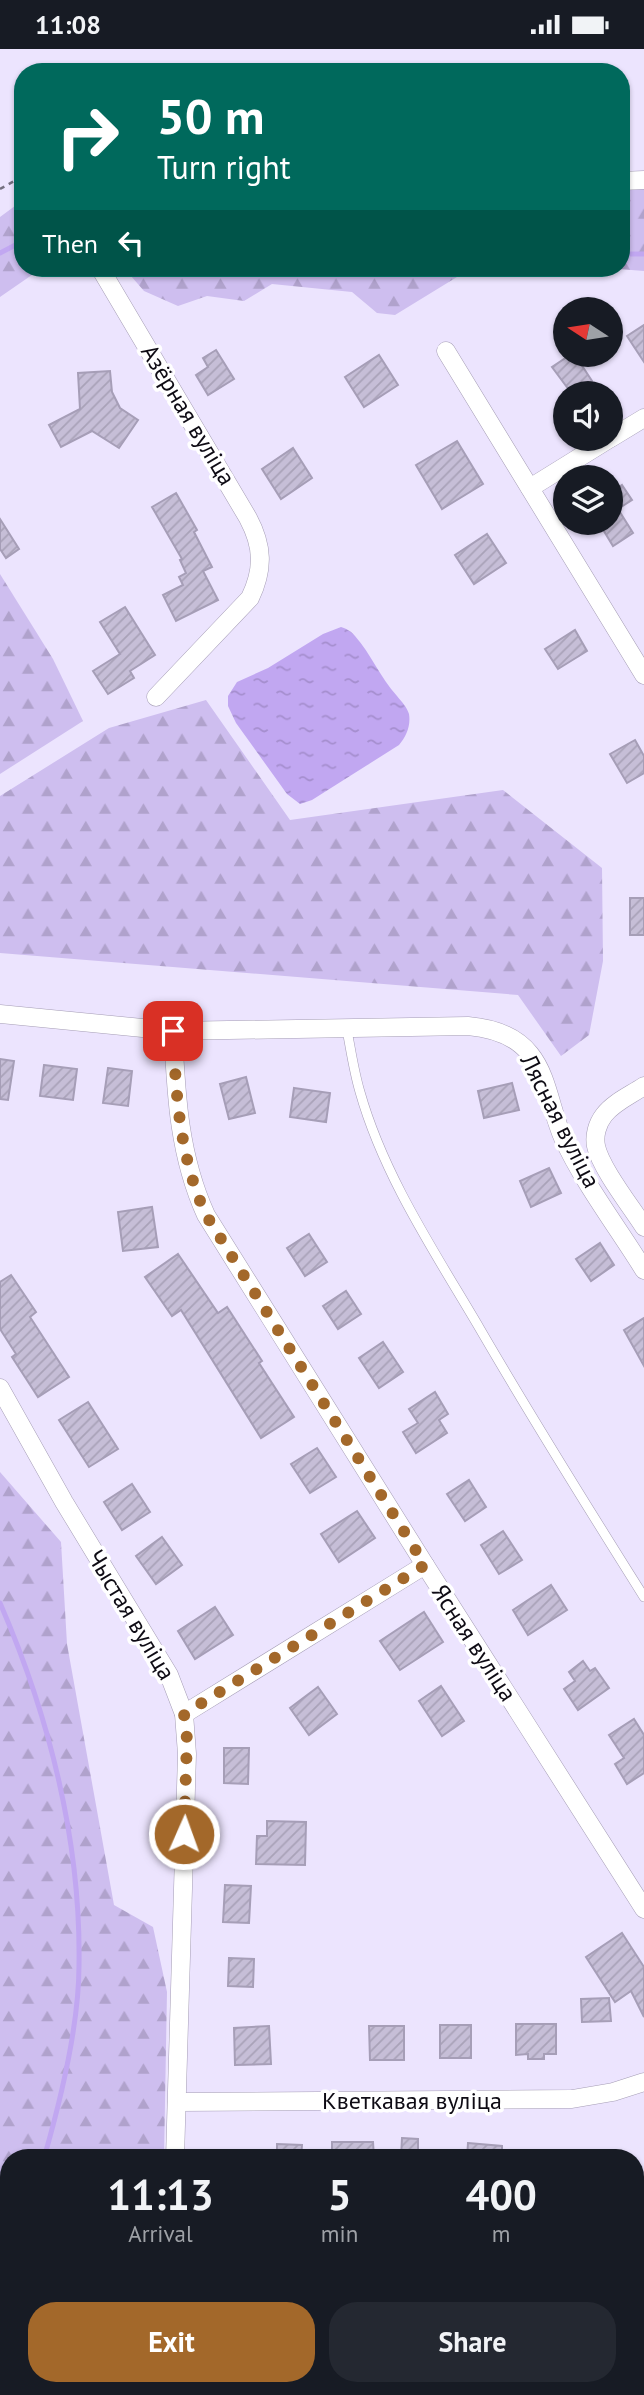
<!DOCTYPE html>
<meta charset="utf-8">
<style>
body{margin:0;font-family:"PT Sans",sans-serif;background:#242831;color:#f1f3f6;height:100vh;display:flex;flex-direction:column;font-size:26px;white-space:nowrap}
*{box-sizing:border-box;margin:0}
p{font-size:23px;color:#9ea1a6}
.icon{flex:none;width:38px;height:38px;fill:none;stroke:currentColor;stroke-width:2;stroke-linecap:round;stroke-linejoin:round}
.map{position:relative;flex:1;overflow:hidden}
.drawer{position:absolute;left:0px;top:2100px;width:644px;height:247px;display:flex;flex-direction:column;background:#171b24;border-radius:28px 28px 0 0;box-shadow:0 2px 5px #0004}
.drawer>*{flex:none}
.hud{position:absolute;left:14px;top:14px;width:616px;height:214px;border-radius:28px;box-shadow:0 2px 5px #0004;background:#00695c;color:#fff;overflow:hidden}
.needle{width:46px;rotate:282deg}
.tools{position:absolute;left:553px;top:248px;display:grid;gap:14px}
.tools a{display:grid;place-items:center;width:70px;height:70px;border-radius:50%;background:#171b24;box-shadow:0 2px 5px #0004;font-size:35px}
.pin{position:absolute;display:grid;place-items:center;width:60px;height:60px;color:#fff;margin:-30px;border-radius:14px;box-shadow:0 4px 10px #0006}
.me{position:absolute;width:77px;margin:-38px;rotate:2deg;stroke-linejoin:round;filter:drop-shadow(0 0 5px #0008)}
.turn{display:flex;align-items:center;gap:24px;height:147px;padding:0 28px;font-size:32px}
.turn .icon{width:91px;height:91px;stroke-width:2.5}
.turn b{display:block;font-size:49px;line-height:60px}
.then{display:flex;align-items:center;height:66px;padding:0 28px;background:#0003;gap:14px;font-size:26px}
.eta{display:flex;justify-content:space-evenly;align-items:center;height:119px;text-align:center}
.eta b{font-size:42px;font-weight:700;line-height:49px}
.action{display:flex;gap:14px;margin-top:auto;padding:14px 28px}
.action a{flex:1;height:80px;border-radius:28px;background:#a3682a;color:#fff;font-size:28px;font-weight:700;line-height:80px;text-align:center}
.action a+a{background:#242831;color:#f1f3f6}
.status{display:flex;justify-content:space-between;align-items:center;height:49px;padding:0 35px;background:#171b24;direction:ltr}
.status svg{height:19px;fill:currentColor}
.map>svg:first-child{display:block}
.forest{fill:url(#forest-firs)}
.water{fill:url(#water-ripples)}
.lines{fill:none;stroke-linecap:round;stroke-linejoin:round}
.stream{stroke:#c1a7f1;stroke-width:5}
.building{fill:url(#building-hatch);stroke:#a69eb7;stroke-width:2}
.lane-casing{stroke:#a59db5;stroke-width:10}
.street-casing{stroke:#a59db5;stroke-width:19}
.path{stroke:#746f80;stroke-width:2.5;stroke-dasharray:5 5;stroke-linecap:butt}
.lane{stroke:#fff;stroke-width:9}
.street{stroke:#fff;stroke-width:18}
.route{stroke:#a3682a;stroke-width:12;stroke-dasharray:0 21.6}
.labels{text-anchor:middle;stroke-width:7;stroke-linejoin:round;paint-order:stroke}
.street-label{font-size:24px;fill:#0e0b14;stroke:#fff}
</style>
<div class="status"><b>11:08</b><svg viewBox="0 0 49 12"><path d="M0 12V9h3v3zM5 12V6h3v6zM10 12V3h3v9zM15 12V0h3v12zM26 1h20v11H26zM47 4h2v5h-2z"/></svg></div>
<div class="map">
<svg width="644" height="2346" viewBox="0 0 644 2346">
<defs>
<pattern id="forest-firs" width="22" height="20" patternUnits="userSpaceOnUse" patternTransform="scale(1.75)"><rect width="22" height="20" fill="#cebeef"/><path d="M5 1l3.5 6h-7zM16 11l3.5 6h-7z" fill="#b0a2cc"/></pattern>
<pattern id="water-ripples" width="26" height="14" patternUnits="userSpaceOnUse" patternTransform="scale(1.75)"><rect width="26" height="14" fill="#c1a7f1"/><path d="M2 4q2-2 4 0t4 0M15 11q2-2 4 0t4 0" fill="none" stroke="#a58ece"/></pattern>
<pattern id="building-hatch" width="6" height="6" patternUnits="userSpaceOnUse" patternTransform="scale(1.75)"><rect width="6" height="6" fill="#c6bed7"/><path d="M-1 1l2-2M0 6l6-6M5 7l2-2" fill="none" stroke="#a9a2b8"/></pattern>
</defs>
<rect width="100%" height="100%" fill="#ece4fe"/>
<g class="forest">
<path d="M621,140H644V222L606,219H621Z"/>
<path d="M23,151V219H42L0,248V168Z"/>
<path d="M124,219H552L517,224H474L457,228L395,266L377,264L352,243L272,235L244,252L207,247L178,257L144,242Z"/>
<path d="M0,525L53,610L83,672L0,725Z"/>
<path d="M206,651L290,771L503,741L602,819L603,912L589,986L561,1007L518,946L0,904V747L109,679Z"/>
<path d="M0,1423L61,1493L67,1595L114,1856L153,1878L167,1943L164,2109H9V2338H159V2346H0Z"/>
</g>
<path class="water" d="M341,578C347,580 351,582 355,587C371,605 380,628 397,647C401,652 407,658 409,665C411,677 406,688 399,696L312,751L300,755L287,745L236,674L228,657V647L237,633L268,619L323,585Z"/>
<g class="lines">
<g class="stream">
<path d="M0,204L23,192"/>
<path d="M621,205H644"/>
<path d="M0,1554C49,1667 81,1792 79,1916C79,1977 61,2050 44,2109"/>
<path d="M0,2261L9,2231"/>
</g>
</g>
<g class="building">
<path d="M644,276V313L627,287Z"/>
<path d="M216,301L234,330L208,346L196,326L208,318L203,309Z"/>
<path d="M379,306L398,336L364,358L345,328Z"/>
<path d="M570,306H575L592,332L572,345L552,318Z"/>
<path d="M110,322L112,343L120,359L138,371L119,399L92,382L61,398L49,376L80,360L78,324Z"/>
<path d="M457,392L483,435L442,460L416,416Z"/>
<path d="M293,399L312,429L281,450L262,420Z"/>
<path d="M622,436L632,451L618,460L633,484L613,497L599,474H611V444Z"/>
<path d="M176,444L197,481L194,483L212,518L203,522L218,551L176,572L163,546L183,536L179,528L186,524L180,511L182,510L152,458Z"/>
<path d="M0,470L19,500L6,509L0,500Z"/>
<path d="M487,485L506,514L474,535L455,506Z"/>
<path d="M125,558L155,606L130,622L134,629L108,645L93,622L120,605L100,573Z"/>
<path d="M575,581L587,602L558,620L545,600Z"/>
<path d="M635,691L644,707V724L627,734L610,705Z"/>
<rect x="630" y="849" width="14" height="37"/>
<path d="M0,1010L14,1012L8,1051L0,1050Z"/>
<path d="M44,1016L77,1020L73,1051L40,1047Z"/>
<path d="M108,1019L132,1022L128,1057L103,1054Z"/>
<path d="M246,1028L255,1064L229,1070L220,1035Z"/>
<path d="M512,1034L519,1061L484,1069L478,1042Z"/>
<path d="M294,1039L330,1044L326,1073L290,1068Z"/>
<path d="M549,1119L561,1144L531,1158L520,1132Z"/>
<path d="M152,1158L158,1198L123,1202L118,1163Z"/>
<path d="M309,1185L327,1213L305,1227L287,1199Z"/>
<path d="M600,1194L614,1216L591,1232L576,1210Z"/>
<path d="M178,1205L218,1264L227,1258L262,1312L259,1314L294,1368L261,1389L181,1261L172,1267L145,1228Z"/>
<path d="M11,1226L36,1263L30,1268L69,1328L38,1348L12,1308L16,1305L0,1280V1233Z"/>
<path d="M346,1242L361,1265L338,1280L323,1257Z"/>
<path d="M644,1269V1317L624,1281Z"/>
<path d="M383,1293L403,1323L379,1339L359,1309Z"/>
<path d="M435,1343L448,1365L439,1371L447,1384L416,1404L403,1383L418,1374L409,1360Z"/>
<path d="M88,1353L118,1400L89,1418L59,1371Z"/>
<path d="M317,1399L336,1428L310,1444L291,1415Z"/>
<path d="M469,1431L486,1458L465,1472L447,1445Z"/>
<path d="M132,1435L150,1463L122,1481L104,1453Z"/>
<path d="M357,1462L375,1489L339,1513L321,1485Z"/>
<path d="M503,1482L522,1511L499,1525L481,1496Z"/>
<path d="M162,1488L182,1516L156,1535L136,1507Z"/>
<path d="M551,1536L567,1561L528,1586L513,1561Z"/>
<path d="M215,1558L233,1586L195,1610L178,1582Z"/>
<path d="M424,1563L443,1593L400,1621L380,1592Z"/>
<path d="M583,1612L590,1622L595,1619L609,1639L578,1661L564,1640L575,1632L569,1623Z"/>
<path d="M441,1637L464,1672L442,1687L419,1652Z"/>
<path d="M318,1638L337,1665L309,1686L290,1659Z"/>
<path d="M634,1670L644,1686V1724L627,1735L615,1715L624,1709L609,1686Z"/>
<path d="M224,1699H249L248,1735L224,1734Z"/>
<path d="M267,1772L306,1773L305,1816L256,1815L257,1787H267Z"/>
<path d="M225,1836L251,1837L249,1874L223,1873Z"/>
<path d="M622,1884L644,1918V1968L631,1942L615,1953L586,1908Z"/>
<path d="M229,1909L254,1910L253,1938L228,1937Z"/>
<path d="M609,1949L611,1972L582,1973L581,1950Z"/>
<path d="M516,1975H556V2005H544V2010H528V2005L516,2006Z"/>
<rect x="440" y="1976" width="31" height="33"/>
<path d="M269,1977L271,2015L235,2016L234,1979Z"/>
<path d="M369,1977H404V2011H370Z"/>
<path d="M402,2089L418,2090V2109H401Z"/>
<path d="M332,2093H373L374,2109H332Z"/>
<path d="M468,2094L502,2097V2109H467Z"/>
<path d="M277,2095L302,2096L301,2109H277Z"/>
</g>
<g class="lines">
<g class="lane-casing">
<path id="lane" d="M347,981C351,1002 354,1023 360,1043C384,1128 436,1205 480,1280C533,1371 588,1459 644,1548"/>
</g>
<g class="street-casing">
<g id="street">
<path d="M621,132L644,131"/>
<path d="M100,219L248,469C263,497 264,520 250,549L156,648"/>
<path d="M446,302L644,626"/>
<path d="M611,389L644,369"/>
<path d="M530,439L609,390"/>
<path d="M0,965L173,982L468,977C491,979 515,986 530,1005C548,1027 551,1062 563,1089C583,1133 618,1179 644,1221"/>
<path d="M173,982C176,1046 179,1107 206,1166L425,1516L644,1860"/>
<path d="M644,1037C631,1046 614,1053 604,1066C597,1075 594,1087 596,1097C600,1118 632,1159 644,1178"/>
<path d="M0,1339L64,1453L169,1626L184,1665L187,1705L175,2109"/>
<path d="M184,1665L425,1516"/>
<path d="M177,2053L572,2050L613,2043L644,2033"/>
<path d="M165,2338V2346"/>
</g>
</g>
<path class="path" d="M0,140L23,127"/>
<use href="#lane" class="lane"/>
<use href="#street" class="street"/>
</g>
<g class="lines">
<path class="route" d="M173,982C176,1045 179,1107 206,1166L425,1516L184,1665L187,1690L184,1785"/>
</g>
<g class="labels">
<g class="street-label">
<text transform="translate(188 366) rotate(59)" y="8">Азёрная вуліца</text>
<text transform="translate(560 1072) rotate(63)" y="8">Лясная вуліца</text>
<text transform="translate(131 1566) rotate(59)" y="8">Чыстая вуліца</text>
<text transform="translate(474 1594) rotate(57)" y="8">Ясная вуліца</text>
<text x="412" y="2060">Кветкавая вуліца</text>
</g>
</g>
</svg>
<div class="tools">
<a><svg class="needle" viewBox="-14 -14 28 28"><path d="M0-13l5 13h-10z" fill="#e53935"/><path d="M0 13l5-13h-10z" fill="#9ea1a6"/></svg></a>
<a><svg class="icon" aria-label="sound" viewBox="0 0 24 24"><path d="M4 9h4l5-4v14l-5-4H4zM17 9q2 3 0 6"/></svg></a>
<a><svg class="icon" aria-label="layers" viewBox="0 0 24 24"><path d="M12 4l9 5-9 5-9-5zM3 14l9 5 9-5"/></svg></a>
</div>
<div class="pin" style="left:173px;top:982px;background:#d93025"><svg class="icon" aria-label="arrive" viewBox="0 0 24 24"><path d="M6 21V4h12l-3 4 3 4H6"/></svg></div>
<svg class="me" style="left:184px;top:1785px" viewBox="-20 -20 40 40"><circle r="17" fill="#a3682a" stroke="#fff" stroke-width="3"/><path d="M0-11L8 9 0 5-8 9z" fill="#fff"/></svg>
<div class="hud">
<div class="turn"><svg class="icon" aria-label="right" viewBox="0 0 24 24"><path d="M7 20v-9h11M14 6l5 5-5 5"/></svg><div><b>50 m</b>Turn right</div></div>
<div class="then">Then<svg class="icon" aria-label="left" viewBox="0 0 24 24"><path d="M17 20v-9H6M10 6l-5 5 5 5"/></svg></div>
</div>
<section class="drawer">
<div class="eta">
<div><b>11:13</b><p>Arrival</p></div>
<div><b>5</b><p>min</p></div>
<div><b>400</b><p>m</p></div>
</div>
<div class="action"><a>Exit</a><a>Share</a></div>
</section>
</div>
